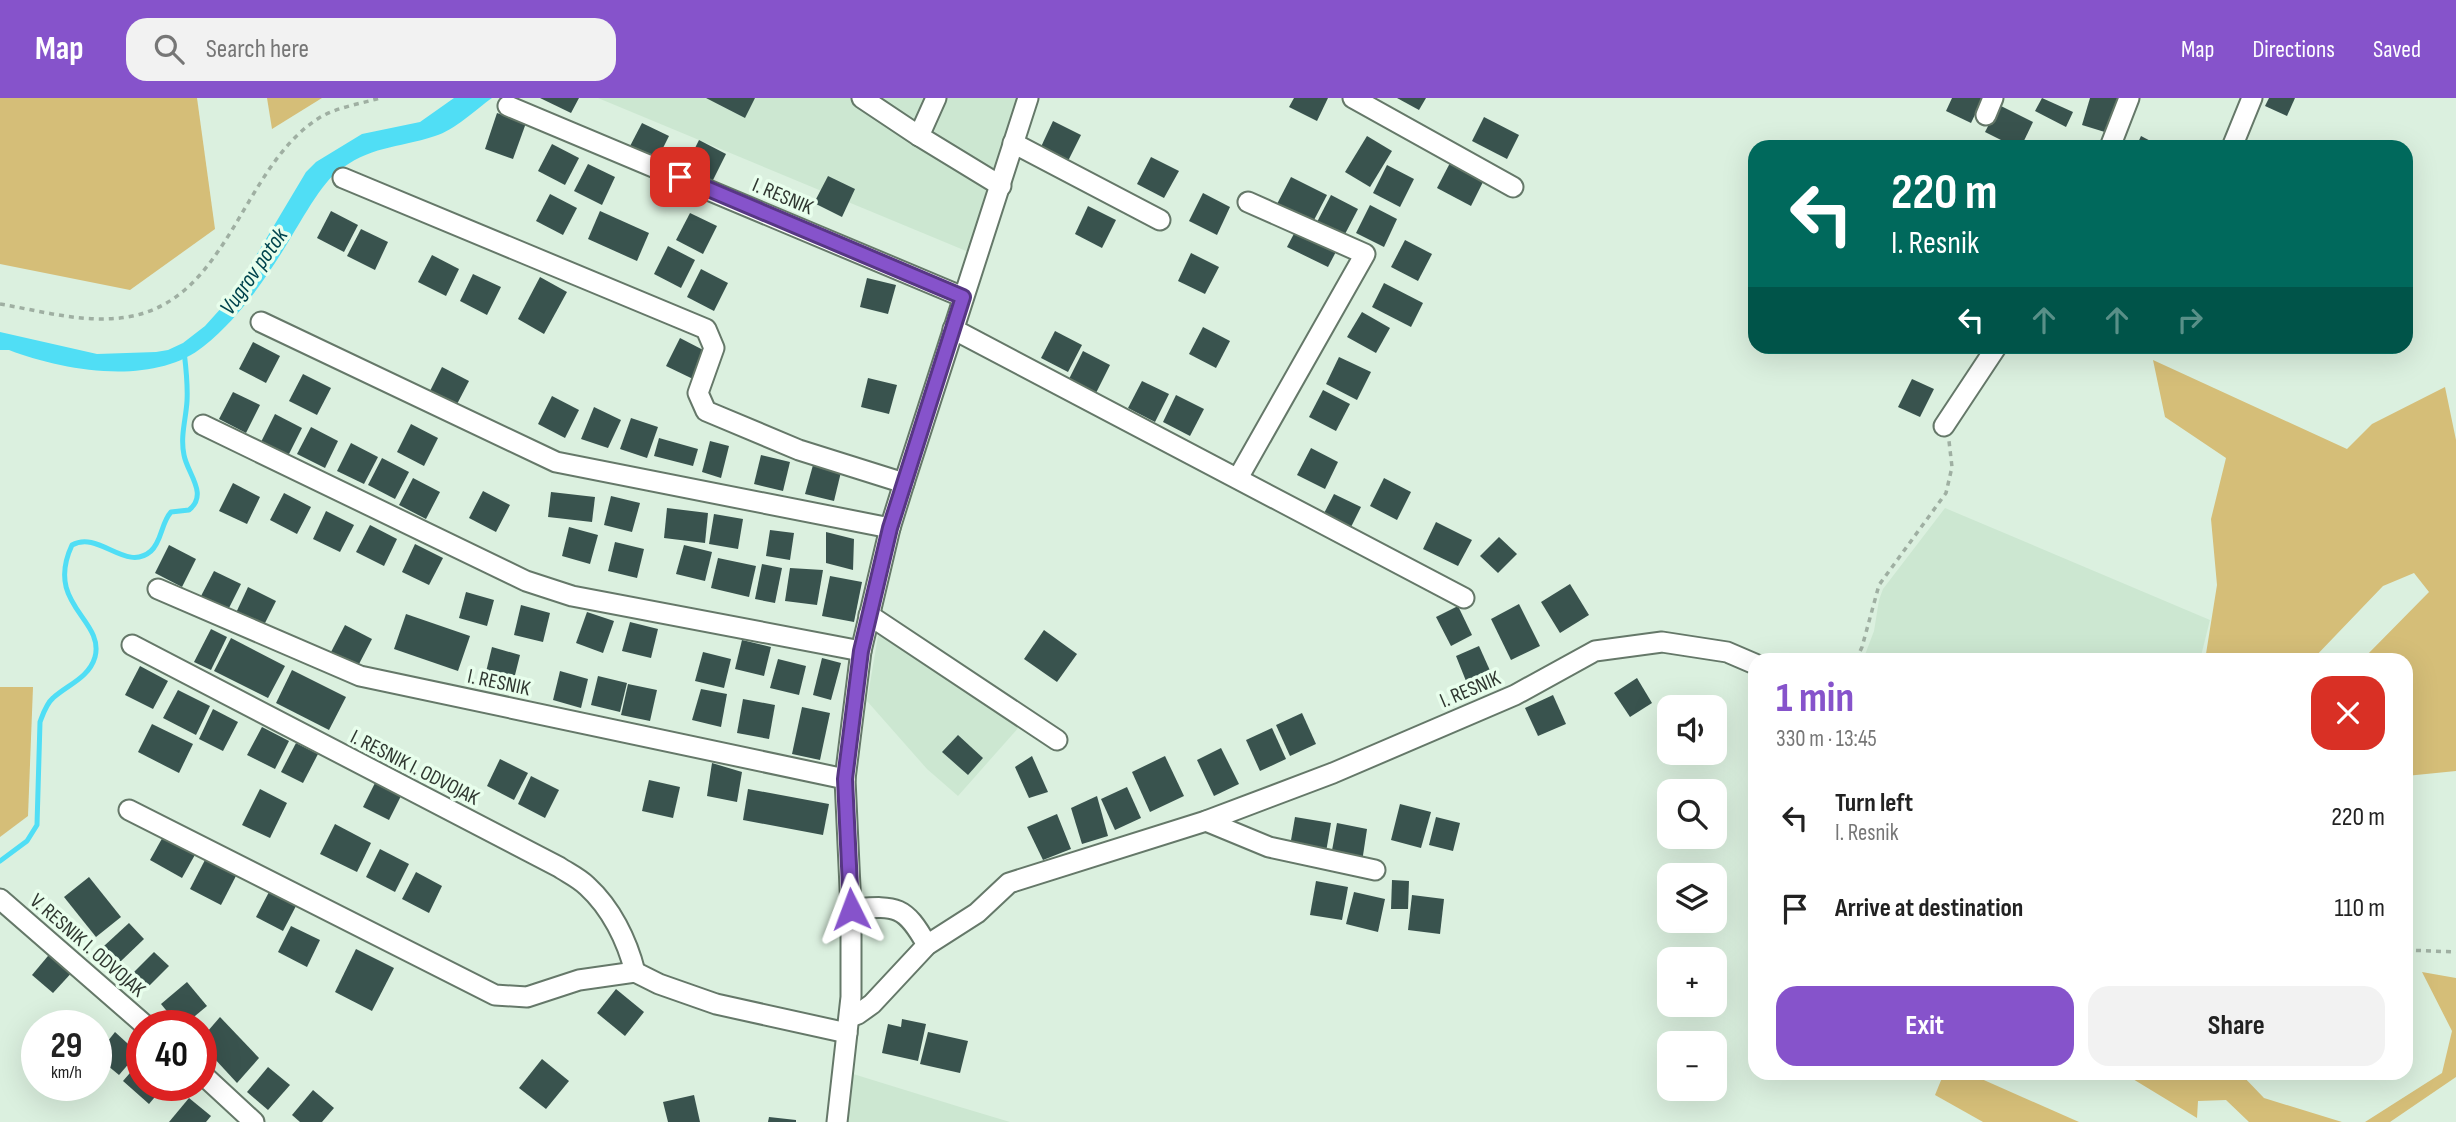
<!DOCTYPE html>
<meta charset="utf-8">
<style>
body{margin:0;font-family:"Sofia Sans Condensed",sans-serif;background:#f2f2f2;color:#222;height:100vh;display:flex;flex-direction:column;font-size:26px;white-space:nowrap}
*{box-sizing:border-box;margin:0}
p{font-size:23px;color:#767676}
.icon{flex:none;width:38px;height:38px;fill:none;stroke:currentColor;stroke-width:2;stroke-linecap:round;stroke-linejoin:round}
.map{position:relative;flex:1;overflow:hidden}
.drawer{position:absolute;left:1748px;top:555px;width:665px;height:427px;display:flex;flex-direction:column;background:#fff;border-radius:21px;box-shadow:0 7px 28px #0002}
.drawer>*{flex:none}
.hud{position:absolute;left:1748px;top:42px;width:665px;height:214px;border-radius:21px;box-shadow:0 7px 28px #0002;background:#00695c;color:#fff;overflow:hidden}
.fabs{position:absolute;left:1657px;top:597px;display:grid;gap:14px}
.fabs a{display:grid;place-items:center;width:70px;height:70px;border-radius:14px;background:#fff;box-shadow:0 7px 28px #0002;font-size:35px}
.speed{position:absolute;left:21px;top:912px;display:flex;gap:14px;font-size:35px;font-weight:700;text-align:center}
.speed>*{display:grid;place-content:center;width:91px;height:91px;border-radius:50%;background:#fff;box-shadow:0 7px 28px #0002;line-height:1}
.speed small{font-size:18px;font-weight:400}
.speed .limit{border:10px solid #d22;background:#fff;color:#111}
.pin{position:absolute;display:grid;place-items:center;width:60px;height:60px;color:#fff;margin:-30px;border-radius:14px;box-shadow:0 4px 10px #0006}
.me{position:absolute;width:77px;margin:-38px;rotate:357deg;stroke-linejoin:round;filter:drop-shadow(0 0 5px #0008)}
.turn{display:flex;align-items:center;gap:24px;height:147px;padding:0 28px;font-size:32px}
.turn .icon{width:91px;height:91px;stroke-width:2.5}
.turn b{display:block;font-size:49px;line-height:60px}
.lanes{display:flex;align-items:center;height:66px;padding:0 28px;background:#0003;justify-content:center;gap:35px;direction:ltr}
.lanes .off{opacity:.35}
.round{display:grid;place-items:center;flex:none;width:74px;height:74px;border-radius:21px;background:#f2f2f2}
.head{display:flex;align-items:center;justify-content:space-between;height:119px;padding:0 28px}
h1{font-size:42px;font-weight:700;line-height:52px;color:#8653cb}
.cta{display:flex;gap:14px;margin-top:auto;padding:14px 28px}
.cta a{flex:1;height:80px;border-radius:21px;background:#8653cb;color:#fff;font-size:28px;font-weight:700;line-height:80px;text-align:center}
.cta a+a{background:#f2f2f2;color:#222}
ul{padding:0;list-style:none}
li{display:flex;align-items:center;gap:21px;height:91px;padding:0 28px}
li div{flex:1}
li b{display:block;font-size:26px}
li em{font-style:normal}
header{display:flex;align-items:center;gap:42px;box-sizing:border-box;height:98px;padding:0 35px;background:#8653cb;color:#fff}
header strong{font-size:33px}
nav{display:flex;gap:38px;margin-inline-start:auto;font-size:24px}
.search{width:490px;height:63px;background:#f2f2f2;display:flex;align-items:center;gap:18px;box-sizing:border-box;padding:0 24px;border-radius:21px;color:#767676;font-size:26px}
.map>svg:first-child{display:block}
.built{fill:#cce7d1}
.green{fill:#d5be78}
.water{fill:#50def5}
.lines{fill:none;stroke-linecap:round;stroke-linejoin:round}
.stream{stroke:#50def5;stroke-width:5}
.building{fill:#39534e}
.minor-casing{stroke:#657869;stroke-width:23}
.path{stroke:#9fafa2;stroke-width:3.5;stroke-dasharray:5 5;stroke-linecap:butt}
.minor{stroke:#fff;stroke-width:19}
.route-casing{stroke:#573684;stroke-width:18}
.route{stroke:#8653cb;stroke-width:12}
.labels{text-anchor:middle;stroke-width:7;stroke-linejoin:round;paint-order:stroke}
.street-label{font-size:21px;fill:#2f3730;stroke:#e8feec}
.water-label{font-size:23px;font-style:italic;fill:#00444d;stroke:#e8feec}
</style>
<header>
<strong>Map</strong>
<div class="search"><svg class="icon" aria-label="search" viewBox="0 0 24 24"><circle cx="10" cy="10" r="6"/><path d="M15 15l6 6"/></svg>Search here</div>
<nav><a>Map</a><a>Directions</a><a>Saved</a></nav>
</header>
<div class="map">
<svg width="2456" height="1024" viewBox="0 0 2456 1024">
<rect width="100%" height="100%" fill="#dbf0df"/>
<g class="built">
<path d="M598,0H1022L971,155Z"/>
<path d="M1945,410L2210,522L2200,562H1863L1874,533L1879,502L1883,491Z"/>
<path d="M882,537L1019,629L958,698L927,671L867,603L878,538Z"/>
<path d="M850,975L960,1009L1010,1024H846Z"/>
</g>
<g class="green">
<path d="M0,0H197L215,131L130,192L0,166Z"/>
<path d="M267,0H322L272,31Z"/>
<path d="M2153,262L2347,351L2372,326L2445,289L2456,342V673L2406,678V562H2362L2429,494L2414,475L2383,488L2312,562H2205L2217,487L2211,421L2226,360L2165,319Z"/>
<path d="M0,589H33L28,718L0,739Z"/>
<path d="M2422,874L2456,880V979L2390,1024H2365L2442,975L2452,933Z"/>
<path d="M1944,975H1968L2079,1024H1983L1935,997Z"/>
<path d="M2123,975H2240L2264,1000L2342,1024H2249L2226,1002L2198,1003L2197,1020Z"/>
</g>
<path class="water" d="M454,0H492C475,12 455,32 435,38C396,51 370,47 336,75C319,88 295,134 282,154C260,189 236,222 204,248C154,289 64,273 9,252H0V234L97,256L156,254L168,252L183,245L205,228L232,198L306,74L316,64L362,36L420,24Z"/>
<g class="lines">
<path class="stream" d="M0,763L27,743L37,727L40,624C43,616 46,606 53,600C67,587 89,580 95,559C105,521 44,507 72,447C99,432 126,475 151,453C162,443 161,425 171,414L189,412C209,396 187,375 184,357C180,338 186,321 187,303C188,285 186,270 184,253"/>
</g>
<g class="building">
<path d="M540,0H579L571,15Z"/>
<path d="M706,0H755L745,20Z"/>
<path d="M1294,0H1328L1317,23L1289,9Z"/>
<path d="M1397,0H1426L1419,12Z"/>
<path d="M1952,0H1983L1971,25L1946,13Z"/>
<path d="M2042,0L2073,14L2066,29L2035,13Z"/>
<path d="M2090,0H2119L2108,35L2082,27Z"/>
<path d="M2269,0H2295L2287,18L2265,8Z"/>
<path d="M1999,7L2033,24L2021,49H2015L1985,34Z"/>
<path d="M497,15L526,25L513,61L485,51Z"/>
<path d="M1484,19L1519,37L1507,61L1472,43Z"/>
<path d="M1053,23L1081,37L1067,65L1040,51Z"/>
<path d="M642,25L669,38L655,66L628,52Z"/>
<path d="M1367,38L1392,53L1370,89L1345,74Z"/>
<path d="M2141,38L2162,49H2136Z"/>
<path d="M699,42L726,56L712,84L685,70Z"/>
<path d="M552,46L579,60L565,87L538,73Z"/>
<path d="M1151,59L1179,73L1164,100L1137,86Z"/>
<path d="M1451,63L1485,80L1471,108L1437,90Z"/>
<path d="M588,66L615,79L602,107L574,93Z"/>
<path d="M1387,67L1414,81L1400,109L1373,95Z"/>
<path d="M828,78L855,91L842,119L814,105Z"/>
<path d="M1291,79L1327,97L1313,124L1277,106Z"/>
<path d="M1203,95L1230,109L1217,137L1189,123Z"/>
<path d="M550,96L577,110L563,137L536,123Z"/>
<path d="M1331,97L1358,111L1344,138L1317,124Z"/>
<path d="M1370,107L1397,121L1384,149L1356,135Z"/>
<path d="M1088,108L1116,122L1102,150L1075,136Z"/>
<path d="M331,113L358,127L344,154L317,140Z"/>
<path d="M600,113L649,135L637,163L588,141Z"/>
<path d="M690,115L717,128L703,156L676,142Z"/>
<path d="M1298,128L1339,148L1328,169L1287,149Z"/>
<path d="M361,131L388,144L375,172L347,158Z"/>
<path d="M1405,142L1432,156L1418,183L1391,169Z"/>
<path d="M668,148L695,162L681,190L654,176Z"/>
<path d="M1191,155L1219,169L1205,196L1178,183Z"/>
<path d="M432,157L459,171L446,198L418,184Z"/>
<path d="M701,171L728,185L714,213L687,199Z"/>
<path d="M473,176L501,189L487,217L460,203Z"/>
<path d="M540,179L567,194L544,236L518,221Z"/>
<path d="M867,180L896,187L888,216L860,209Z"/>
<path d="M1384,185L1423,205L1411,229L1372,209Z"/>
<path d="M1362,214L1390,230L1376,255L1347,239Z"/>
<path d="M1203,229L1230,243L1216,270L1189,256Z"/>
<path d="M1055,233L1082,247L1068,274L1041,260Z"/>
<path d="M680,240L707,254L693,281L666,268Z"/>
<path d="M253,244L280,258L266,285L239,271Z"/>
<path d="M1083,253L1110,267L1096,295L1069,281Z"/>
<path d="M1339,259L1371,274L1357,302L1326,286Z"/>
<path d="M442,269L469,283L455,310L428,297Z"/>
<path d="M303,276L331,290L317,317L289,303Z"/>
<path d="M868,280L897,287L889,316L861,309Z"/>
<path d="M1912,281L1934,291L1920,319L1898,309Z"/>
<path d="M1142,283L1169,296L1155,324L1128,310Z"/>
<path d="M1323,292L1350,306L1336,333L1309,319Z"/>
<path d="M233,294L260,307L246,335L219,321Z"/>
<path d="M1176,297L1204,311L1190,338L1163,324Z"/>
<path d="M552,298L579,312L565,340L538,326Z"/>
<path d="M594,309L621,322L608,350L581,341Z"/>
<path d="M275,316L302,330L288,358L261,344Z"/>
<path d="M631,320L658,329L647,360L620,351Z"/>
<path d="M411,326L438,340L424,368L397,354Z"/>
<path d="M311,329L338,343L325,370L297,356Z"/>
<path d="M659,340L698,351L693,368L654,358Z"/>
<path d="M710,343L729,348L721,380L702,374Z"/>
<path d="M351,345L378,359L364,386L337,373Z"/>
<path d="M1311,350L1338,364L1325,391L1297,377Z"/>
<path d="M761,357L790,364L783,393L754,386Z"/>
<path d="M382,360L409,374L395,401L368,387Z"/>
<path d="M813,367L841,374L834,403L805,396Z"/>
<path d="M413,380L440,394L426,421L399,407Z"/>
<path d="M1384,380L1411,394L1397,422L1370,408Z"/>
<path d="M233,385L260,399L247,426L219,413Z"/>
<path d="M483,393L510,407L496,434L469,420Z"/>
<path d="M551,394L595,399L592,424L548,419Z"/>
<path d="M284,395L311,409L297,436L270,422Z"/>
<path d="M1334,396L1361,409L1347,437L1320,423Z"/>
<path d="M611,398L640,405L632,434L604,427Z"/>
<path d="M667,410L708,415L705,445L664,440Z"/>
<path d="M326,413L354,427L340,454L313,441Z"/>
<path d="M714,416L743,421L738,451L709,446Z"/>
<path d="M1436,424L1472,442L1458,468L1423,451Z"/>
<path d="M370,427L397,441L384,468L356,454Z"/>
<path d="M569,429L598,437L590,466L562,458Z"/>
<path d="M770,432L794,435L790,462L766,458Z"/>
<path d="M826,434L854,441L853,472L826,465Z"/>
<path d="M1499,439L1517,456L1498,475L1480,458Z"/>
<path d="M615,444L644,451L637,480L608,473Z"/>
<path d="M415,446L443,460L429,487L402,474Z"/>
<path d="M169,447L196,461L182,489L155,475Z"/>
<path d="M684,447L712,454L705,483L676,476Z"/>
<path d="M718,460L756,468L749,499L711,490Z"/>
<path d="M762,466L782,470L775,505L755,501Z"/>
<path d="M790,470L823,472L817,507L785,503Z"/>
<path d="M214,473L241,486L227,514L200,500Z"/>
<path d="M830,478L862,484L854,524L822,518Z"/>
<path d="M1570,486L1589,517L1560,535L1541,504Z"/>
<path d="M248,489L276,503L262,531L235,517Z"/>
<path d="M466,494L494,502L487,528L459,520Z"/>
<path d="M1519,506L1540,548L1511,562L1491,521Z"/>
<path d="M521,507L550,515L543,544L514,537Z"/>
<path d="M1458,508L1472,537L1451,548L1436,519Z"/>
<path d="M587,514L614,523L603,555L576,545Z"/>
<path d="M406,516L470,538L458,573L394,551Z"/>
<path d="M630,524L658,531L651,560L622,553Z"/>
<path d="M345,527L372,541L358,568L331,554Z"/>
<path d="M211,531L227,539L211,572L194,564Z"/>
<path d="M1044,532L1077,556L1057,584L1024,561Z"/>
<path d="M231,540L285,568L268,600L214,573Z"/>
<path d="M742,542L771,549L764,578L735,571Z"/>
<path d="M1479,548L1492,577L1468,588L1456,558Z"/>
<path d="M492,549L520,557L513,585L485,578Z"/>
<path d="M703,554L731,561L724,590L695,583Z"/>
<path d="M822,560L841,565L831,602L813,597Z"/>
<path d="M778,561L806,568L799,597L770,590Z"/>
<path d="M140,568L168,583L153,611L125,597Z"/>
<path d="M292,572L346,599L329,632L276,605Z"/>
<path d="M560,573L588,581L581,610L553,602Z"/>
<path d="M598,578L627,585L620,614L591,607Z"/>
<path d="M1637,580L1652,605L1630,619L1614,595Z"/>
<path d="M628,586L657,592L650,623L621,617Z"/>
<path d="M701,591L727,596L721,629L692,622Z"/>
<path d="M178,592L210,608L196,637L163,620Z"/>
<path d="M1553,597L1566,626L1538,638L1525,610Z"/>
<path d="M743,601L775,607L769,641L737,635Z"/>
<path d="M802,609L830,615L820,662L792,656Z"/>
<path d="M213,611L238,624L223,653L199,641Z"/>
<path d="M1302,615L1316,646L1290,658L1276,627Z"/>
<path d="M152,626L193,646L179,675L138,654Z"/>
<path d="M262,629L289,643L275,671L247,657Z"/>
<path d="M1272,630L1286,661L1260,673L1246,642Z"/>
<path d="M958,637L983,660L968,677L942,654Z"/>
<path d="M296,645L318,656L303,685L281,674Z"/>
<path d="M1221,650L1239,686L1214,698L1197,662Z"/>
<path d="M1032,658L1048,694L1029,700L1015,669Z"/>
<path d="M1165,658L1184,698L1150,714L1132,674Z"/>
<path d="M500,661L528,675L514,702L487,688Z"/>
<path d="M712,665L742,674L737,704L707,698Z"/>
<path d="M531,678L559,692L545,720L518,706Z"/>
<path d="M377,681L403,694L389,722L363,709Z"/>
<path d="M649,682L680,689L673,720L642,713Z"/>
<path d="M1127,689L1141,720L1115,732L1101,701Z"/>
<path d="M260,691L287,705L270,740L242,727Z"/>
<path d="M748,691L829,706L823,737L743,722Z"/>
<path d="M1097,698L1108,738L1082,746L1071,710Z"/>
<path d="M1400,706L1431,714L1421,750L1391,742Z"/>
<path d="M1057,716L1071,751L1043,762L1027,729Z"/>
<path d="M1295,719L1331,725L1326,754L1290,748Z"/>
<path d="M1436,719L1460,725L1453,753L1429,747Z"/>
<path d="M1337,725L1367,731L1362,764L1331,758Z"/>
<path d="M335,726L371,745L357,774L320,756Z"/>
<path d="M164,737L196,755L182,780L150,762Z"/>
<path d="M380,751L409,766L395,794L366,779Z"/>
<path d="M206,760L237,776L221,807L190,791Z"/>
<path d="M416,774L442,788L429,815L402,801Z"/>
<path d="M89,779L121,819L96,839L64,799Z"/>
<path d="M1392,782L1409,783L1408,811H1391Z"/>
<path d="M1316,783L1348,789L1342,822L1310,817Z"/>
<path d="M269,794L296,808L283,833L256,819Z"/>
<path d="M1354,794L1385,801L1378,834L1346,826Z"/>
<path d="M1412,797L1444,801L1440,836L1408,832Z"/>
<path d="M129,825L144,841L120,864L104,848Z"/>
<path d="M291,828L320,842L307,869L278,854Z"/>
<path d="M356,851L394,870L372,913L335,894Z"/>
<path d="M53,852L75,871L53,895L32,877Z"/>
<path d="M154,854L169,868L148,889L134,874Z"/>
<path d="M187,884L207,908L183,928H179L161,906Z"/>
<path d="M616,891L644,914L625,938L597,915Z"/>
<path d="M220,919L259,960L237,985L201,946V941Z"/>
<path d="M902,921L926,926L918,963L882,955L888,926L901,929Z"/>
<path d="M115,934L138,955L119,977L96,958Z"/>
<path d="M928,934L968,943L960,975L920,966Z"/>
<path d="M142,961V987H165L149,1006L123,983Z"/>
<path d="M542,961L569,983L546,1011L519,990Z"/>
<path d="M268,969L290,987L268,1012L247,994Z"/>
<path d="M313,992L334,1010L322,1024H300L292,1017Z"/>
<path d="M694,997L700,1024H668L663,1004Z"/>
<path d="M189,1000L211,1018L206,1024H169Z"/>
<path d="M769,1019L796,1022V1024H768Z"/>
</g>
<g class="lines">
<g class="minor-casing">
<g id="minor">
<path d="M862,0L919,38L1001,88"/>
<path d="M1353,0L1513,89"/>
<path d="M508,8L963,199"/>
<path d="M1986,17L1993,0"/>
<path d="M919,38L936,0"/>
<path d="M1013,45L1160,122"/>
<path d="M2110,49L2129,0"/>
<path d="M2232,49L2252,0"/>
<path d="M343,80L706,231L714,250L698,295L706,313L799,352L904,385"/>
<path d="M261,224L556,364L890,430"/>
<path d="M953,231L1464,500"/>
<path d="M203,327L526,483L572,498L861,553"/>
<path d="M1944,328L1997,248"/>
<path d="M1238,380L1365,156L1248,104"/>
<path d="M158,491L360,578L845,681"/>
<path d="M869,517L1057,642"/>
<path d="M132,547L559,769C568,775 579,780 587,788C611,810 627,842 635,874"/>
<path d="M129,712L495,897L527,899L579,882L635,874L659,886L716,906L847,935"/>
<path d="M1206,723L1269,749L1375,772"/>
<path d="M0,801L146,928"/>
<path d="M851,811C896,808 904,806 927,847"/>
<path d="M850,919L858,916L872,906L927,847L977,815L1009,785L1206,723L1333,675L1515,597L1595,553L1662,544L1727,554L1755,566"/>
<path d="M201,975L254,1024"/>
<path d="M837,1024L851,899V811L845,681L861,553L890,430L904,385L1028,0"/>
</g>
</g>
<g class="path">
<path d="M0,206C41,213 86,226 127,219C229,203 241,69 319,20C337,9 360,6 380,0"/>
<path d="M1856,562L1862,549L1879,487L1946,395L1952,369L1949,343"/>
<path d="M2406,852L2456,854"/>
</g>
<use href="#minor" class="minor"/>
</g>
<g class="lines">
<g class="route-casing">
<path id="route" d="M680,79L963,199L890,430L861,553L845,681L851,811"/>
</g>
<use href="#route" class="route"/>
</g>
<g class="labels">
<g class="street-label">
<text transform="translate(783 98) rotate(23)" y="7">I. RESNIK</text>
<text transform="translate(499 584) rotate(12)" y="7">I. RESNIK</text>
<text transform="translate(1470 591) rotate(-23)" y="7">I. RESNIK</text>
<text transform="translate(415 669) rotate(27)" y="7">I. RESNIK I. ODVOJAK</text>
<text transform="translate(88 847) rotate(41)" y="7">V. RESNIK I. ODVOJAK</text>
</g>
<g class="water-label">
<text transform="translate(253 173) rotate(-55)" y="8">Vugrov potok</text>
</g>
</g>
</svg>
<div class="fabs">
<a><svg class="icon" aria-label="sound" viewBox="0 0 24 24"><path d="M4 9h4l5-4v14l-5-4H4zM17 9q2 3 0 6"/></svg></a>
<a><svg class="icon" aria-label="search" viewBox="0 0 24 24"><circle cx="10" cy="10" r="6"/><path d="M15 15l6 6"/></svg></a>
<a><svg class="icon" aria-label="layers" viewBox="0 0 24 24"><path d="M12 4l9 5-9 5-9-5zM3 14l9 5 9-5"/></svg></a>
<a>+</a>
<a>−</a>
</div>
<div class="speed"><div>29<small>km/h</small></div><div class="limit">40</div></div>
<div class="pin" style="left:680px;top:79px;background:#d93025"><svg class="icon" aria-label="arrive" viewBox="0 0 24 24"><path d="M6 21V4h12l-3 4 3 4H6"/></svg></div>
<svg class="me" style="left:851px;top:811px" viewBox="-20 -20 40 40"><path d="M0-17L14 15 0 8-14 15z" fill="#8653cb" stroke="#fff" stroke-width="4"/></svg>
<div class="hud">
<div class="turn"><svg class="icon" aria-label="left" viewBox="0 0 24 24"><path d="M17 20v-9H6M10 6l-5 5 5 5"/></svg><div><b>220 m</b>I. Resnik</div></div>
<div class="lanes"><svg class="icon" aria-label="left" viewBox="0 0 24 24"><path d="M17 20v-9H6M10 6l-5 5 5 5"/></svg><svg class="icon off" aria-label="ahead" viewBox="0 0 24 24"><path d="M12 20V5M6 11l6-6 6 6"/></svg><svg class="icon off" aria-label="ahead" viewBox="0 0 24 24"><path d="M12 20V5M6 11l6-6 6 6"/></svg><svg class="icon off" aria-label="right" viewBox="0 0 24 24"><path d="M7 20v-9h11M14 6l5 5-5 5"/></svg></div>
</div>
<section class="drawer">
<div class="head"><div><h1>1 min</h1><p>330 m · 13:45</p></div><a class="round" style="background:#d93025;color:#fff"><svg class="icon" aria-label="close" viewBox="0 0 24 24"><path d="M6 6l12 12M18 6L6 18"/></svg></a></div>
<ul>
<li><svg class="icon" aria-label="left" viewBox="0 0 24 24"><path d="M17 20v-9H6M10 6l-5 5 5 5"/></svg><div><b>Turn left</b><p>I. Resnik</p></div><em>220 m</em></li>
<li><svg class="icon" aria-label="arrive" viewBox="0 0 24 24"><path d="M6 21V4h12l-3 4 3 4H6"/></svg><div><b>Arrive at destination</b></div><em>110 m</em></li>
</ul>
<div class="cta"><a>Exit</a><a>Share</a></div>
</section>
</div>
